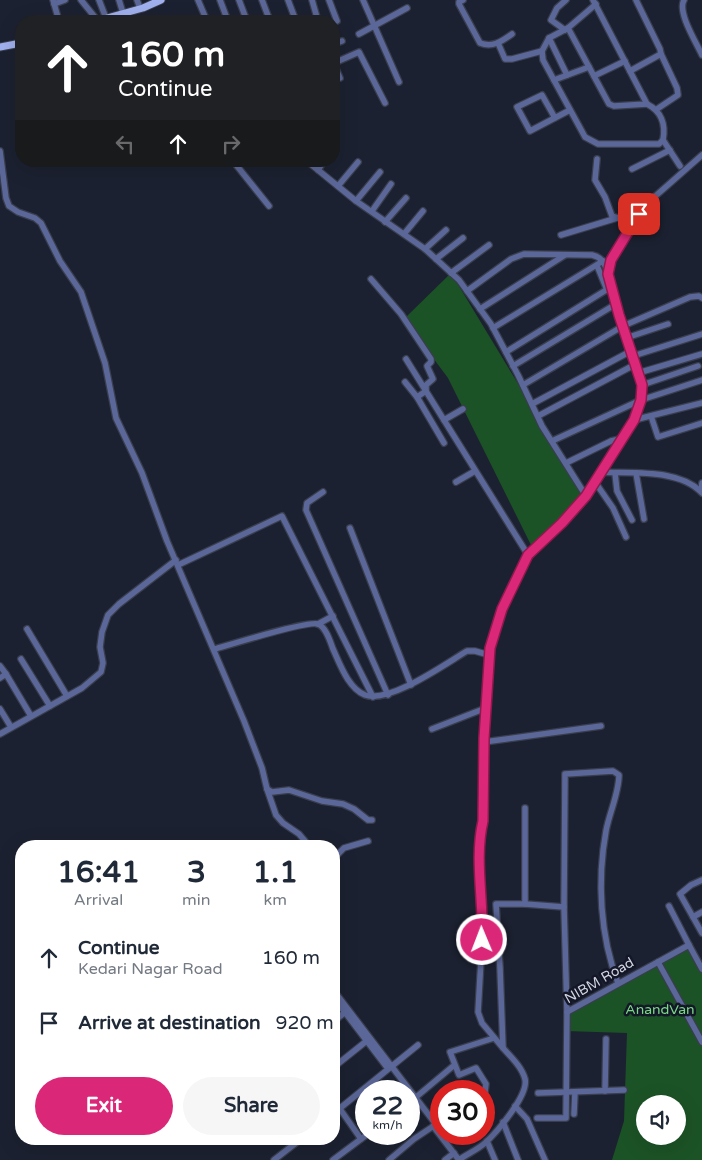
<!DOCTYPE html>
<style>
body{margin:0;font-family:"Varela Round",sans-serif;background:#f6f6f7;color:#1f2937;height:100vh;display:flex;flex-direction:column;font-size:19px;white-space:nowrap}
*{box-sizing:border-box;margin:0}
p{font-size:16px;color:#747a83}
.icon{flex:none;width:28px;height:28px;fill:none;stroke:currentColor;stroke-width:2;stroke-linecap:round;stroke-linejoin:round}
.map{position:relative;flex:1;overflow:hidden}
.panel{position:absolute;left:15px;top:840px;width:325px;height:305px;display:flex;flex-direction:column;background:#fff;border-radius:20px;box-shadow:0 5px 20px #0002}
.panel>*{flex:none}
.banner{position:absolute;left:15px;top:15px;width:325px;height:152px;border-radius:20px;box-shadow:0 5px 20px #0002;background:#202124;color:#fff;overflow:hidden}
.buttons{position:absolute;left:636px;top:1095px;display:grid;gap:10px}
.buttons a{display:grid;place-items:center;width:50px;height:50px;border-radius:50%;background:#fff;box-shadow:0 5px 20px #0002;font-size:25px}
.speed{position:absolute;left:355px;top:1080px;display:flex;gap:10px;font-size:25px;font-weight:700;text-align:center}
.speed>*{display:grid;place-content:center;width:65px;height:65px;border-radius:50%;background:#fff;box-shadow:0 5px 20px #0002;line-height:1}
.speed small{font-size:12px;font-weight:400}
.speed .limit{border:8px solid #d22;background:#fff;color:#111}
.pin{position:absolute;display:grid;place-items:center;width:42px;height:42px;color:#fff;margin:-21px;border-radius:10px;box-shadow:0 2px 8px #0006}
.me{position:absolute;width:55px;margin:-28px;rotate:359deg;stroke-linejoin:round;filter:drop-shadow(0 0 4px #0008)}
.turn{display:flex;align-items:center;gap:18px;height:105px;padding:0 20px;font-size:22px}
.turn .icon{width:65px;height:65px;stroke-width:2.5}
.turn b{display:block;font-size:35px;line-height:42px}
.lanes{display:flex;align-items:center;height:48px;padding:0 20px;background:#0003;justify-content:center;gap:25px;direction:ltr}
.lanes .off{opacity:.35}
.eta{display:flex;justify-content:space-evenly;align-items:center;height:85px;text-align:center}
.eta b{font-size:30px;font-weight:800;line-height:35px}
.primary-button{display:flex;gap:10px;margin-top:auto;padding:10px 20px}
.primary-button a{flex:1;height:58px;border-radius:30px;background:#db2777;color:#fff;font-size:20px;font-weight:800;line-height:58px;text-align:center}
.primary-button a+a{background:#f6f6f7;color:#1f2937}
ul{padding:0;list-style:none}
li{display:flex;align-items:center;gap:15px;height:65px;padding:0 20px}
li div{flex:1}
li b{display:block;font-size:19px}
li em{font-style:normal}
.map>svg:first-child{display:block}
.green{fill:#1c5326;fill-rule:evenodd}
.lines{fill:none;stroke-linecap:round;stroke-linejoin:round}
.minor-casing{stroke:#393e4d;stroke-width:8}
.major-casing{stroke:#393e4d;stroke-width:9}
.minor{stroke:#5b6798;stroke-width:5.5}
.major{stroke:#a0b0ee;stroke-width:7}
.route-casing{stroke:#8e194d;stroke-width:12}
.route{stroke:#db2777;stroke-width:9}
.labels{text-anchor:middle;stroke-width:5;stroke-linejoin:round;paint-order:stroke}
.street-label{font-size:14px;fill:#d1d4e0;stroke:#131727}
.park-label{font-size:14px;fill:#7ad985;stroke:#131727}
</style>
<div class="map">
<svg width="702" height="1160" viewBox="0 0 702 1160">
<rect width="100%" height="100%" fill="#1c2131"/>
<g class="green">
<path d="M451,273L586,496L533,549L448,378L404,319Z"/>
<path d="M693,946L702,963V1160H612L624,1121L627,1033L566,1031L567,1012ZM645,1104H678V1136H645Z"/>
</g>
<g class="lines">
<g class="minor-casing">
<g id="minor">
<path d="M53,0L59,21"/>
<path d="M81,0L98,21"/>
<path d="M99,0L106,18"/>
<path d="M119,0L123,13"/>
<path d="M137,0L140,8"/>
<path d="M198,0L207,21"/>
<path d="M220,0L228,21"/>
<path d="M239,0L247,21"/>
<path d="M262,0L270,21"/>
<path d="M288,0L296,21"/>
<path d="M312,0L318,21"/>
<path d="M329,0L337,21"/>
<path d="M363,0L399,82"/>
<path d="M463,0L459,2V4L480,43C493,48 502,41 512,34"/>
<path d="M684,0C677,12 696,42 702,55"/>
<path d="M54,4L65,0"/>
<path d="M568,28L609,104L614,106L647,104L593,0"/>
<path d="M565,30L551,20L557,8L566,0"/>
<path d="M359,34L407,8"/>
<path d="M549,38L542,51L543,60L585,137L598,144H659L663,140C666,124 661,111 647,104"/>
<path d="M498,43L505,59H512L542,51"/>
<path d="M334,44L342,41"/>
<path d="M334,63L359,52L385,103"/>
<path d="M334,64L340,78"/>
<path d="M630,71L661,54L660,49L636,0"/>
<path d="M567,75L549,38L568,28L596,4"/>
<path d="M594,76L625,61"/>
<path d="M554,80L589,67"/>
<path d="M657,109L678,95L677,88L661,54"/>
<path d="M555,118L542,95L517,107L530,131L570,110"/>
<path d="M663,140L680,166"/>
<path d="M0,151L6,198L9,206L18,212L35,218L41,223L60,261L81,292L105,363L116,418L142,473L167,541L244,721L262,768L267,789L276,815L283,823L299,834L305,841L306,846"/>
<path d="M597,159L595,180L605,197L612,216C621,220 629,217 639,214"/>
<path d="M233,161L269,206"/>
<path d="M307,161L356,201L425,249L459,280L491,324L518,375L542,426L586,496"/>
<path d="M632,169L670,150"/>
<path d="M318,170L324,161"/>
<path d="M338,186L358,162"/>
<path d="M356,201L380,172"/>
<path d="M372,211L391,184"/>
<path d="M385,222L406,198"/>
<path d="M404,234L423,211"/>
<path d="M561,235L617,218"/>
<path d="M425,249L446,230"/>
<path d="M436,259L463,238"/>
<path d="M598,268L607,290"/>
<path d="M451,273L489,245"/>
<path d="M371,279L401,314L431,359V362L427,366L433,379L426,385V391L417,397"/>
<path d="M467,291L511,259L524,254L592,255C602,257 604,263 608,272"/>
<path d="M480,309L565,255"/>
<path d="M493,328L603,261"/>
<path d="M626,338L668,324"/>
<path d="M506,352L611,287"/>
<path d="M633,356L702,334"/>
<path d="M406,359L528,555"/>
<path d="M513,366L616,304"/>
<path d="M638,373L702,354"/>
<path d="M405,382L417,397L444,443"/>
<path d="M523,385L623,326L690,297L699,296L702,298"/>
<path d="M642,385L698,366"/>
<path d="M532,404L631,351"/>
<path d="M538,416L636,364"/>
<path d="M651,416L658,437L702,423"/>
<path d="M444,420L463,409"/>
<path d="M634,420L702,403"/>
<path d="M552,441L641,400L702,380"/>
<path d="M566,463L611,441L620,439"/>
<path d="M600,472C631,474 679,468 702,493"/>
<path d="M615,473L617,491L632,520"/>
<path d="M636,473L644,519"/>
<path d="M456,482L475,471"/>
<path d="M595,482L613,508L626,537"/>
<path d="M701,491L702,483"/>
<path d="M323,492L307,503L306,510L388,695"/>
<path d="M350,528L411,685"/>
<path d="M178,565L282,516L373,697"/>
<path d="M318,624L333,616"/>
<path d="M27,629L67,696"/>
<path d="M215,649C229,645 309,620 318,624C326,627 330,641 333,649C340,664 348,688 365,695C389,704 445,664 467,651H475L489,655"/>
<path d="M21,659L50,706"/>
<path d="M0,666L6,674"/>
<path d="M0,678L6,674L31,716"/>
<path d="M0,709L11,727"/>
<path d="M432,729L486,708"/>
<path d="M0,734L82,688L101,672L103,663L100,647L102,632L108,615L119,604L176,560"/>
<path d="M484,742L601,726"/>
<path d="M267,789L272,792L289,790L322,801L343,804L354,809L368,820H372"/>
<path d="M525,808V904"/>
<path d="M334,858L344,848L368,841"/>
<path d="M702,880L691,885L680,894L702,933"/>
<path d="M669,906L689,945"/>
<path d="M693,917L702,912"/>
<path d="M658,962L702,1042"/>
<path d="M334,991L441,1131"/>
<path d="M334,998L386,1066"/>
<path d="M567,1012L564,907L565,774L613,771L619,775C619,793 609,814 606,831C597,880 600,936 618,983"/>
<path d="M334,1021L348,1010"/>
<path d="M503,1048L482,1023L478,1012L483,925L480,894V834L483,821L484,738L490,648L502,609L528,555L562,523L586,496L634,420L641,400L642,385L611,287L608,274L611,259L643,207L702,155"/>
<path d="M334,1067L369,1039"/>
<path d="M605,1091L606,1039"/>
<path d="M538,1093L624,1090"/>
<path d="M484,1100L486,1084L476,1068L459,1075L450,1052L494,1038"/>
<path d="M409,1103L452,1067"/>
<path d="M515,1106L527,1119L545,1160"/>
<path d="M334,1113L418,1045"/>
<path d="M574,1114L575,1092"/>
<path d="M537,1118H566L567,1012L689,945L702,969"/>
<path d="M503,1122L518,1160"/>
<path d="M433,1126L459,1160"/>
<path d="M361,1139L368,1134"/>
<path d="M487,1141L495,1160"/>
<path d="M274,1160L301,1139"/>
<path d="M333,1160L361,1139L340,1109"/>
<path d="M389,1160L414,1139L435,1125"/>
<path d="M445,1160L454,1153"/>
<path d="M459,1160C467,1154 477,1150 485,1143C496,1133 529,1095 525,1079C522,1067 511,1057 503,1048L500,968L496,904H525L564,907"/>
</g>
</g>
<g class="major-casing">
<g id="major">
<path d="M96,21L143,8L161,0"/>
<path d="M0,47L21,43"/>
</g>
</g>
<use href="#minor" class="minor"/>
<use href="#major" class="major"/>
</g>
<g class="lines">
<g class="route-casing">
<path id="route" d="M482,940C484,902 474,859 483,821L484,738L490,648L502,609L528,555L562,523L586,496L634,420L641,400L642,385L619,315L608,274L611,260L639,214"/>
</g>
<use href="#route" class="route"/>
</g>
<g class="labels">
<g class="street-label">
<text transform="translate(599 980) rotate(-30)" y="5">NIBM Road</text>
</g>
<g class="park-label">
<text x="660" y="1014">AnandVan</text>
</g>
</g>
</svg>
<div class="buttons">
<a><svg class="icon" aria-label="sound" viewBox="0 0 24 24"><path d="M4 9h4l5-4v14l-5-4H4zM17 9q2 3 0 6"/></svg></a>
</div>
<div class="speed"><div>22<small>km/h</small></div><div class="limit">30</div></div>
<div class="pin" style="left:639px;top:214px;background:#d93025"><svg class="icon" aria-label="arrive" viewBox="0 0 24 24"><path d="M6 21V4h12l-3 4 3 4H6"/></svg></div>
<svg class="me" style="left:482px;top:940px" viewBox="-20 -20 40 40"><circle r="17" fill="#db2777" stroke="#fff" stroke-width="3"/><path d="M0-11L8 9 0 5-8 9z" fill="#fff"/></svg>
<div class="banner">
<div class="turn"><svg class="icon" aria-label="ahead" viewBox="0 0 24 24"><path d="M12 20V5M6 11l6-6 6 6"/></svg><div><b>160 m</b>Continue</div></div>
<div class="lanes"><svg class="icon off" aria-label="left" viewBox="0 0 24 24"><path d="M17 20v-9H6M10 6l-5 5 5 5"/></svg><svg class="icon" aria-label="ahead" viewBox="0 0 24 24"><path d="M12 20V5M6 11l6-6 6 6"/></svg><svg class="icon off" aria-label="right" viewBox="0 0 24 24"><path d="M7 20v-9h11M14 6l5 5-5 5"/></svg></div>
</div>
<section class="panel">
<div class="eta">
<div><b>16:41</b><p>Arrival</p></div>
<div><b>3</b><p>min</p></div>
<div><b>1.1</b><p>km</p></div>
</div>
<ul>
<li><svg class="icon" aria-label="ahead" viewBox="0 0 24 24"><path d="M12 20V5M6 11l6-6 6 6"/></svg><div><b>Continue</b><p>Kedari Nagar Road</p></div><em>160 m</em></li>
<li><svg class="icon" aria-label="arrive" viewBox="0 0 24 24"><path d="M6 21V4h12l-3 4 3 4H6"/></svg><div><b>Arrive at destination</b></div><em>920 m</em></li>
</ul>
<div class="primary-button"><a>Exit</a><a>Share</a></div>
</section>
</div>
